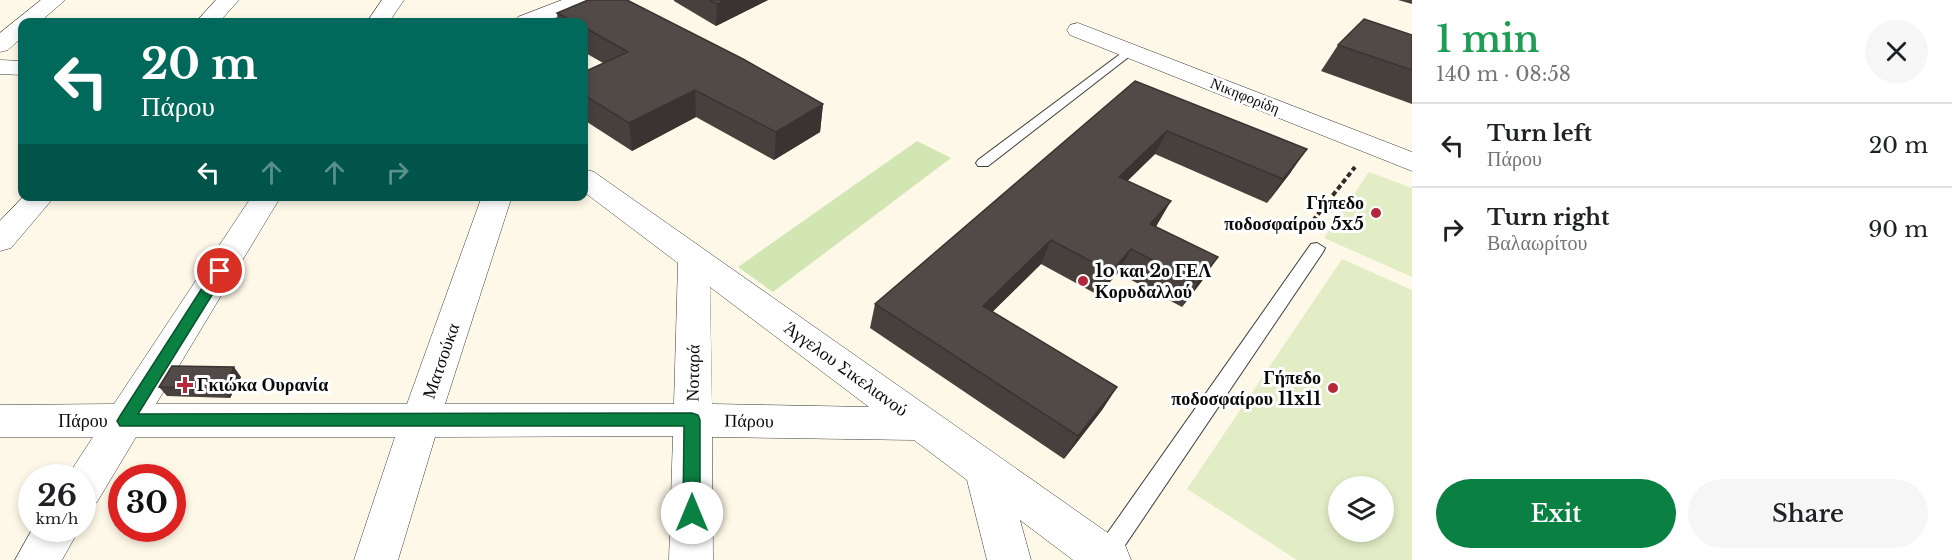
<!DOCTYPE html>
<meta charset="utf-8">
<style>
body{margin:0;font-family:"Libre Baskerville",serif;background:#f6f6f6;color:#202124;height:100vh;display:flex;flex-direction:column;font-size:22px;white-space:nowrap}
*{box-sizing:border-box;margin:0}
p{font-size:20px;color:#757577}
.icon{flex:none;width:33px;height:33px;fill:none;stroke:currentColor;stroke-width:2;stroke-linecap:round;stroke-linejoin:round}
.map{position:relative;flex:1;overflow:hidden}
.details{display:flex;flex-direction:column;background:#fff;width:540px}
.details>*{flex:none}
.hud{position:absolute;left:18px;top:18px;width:570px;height:183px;border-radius:12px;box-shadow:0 3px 9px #0003;background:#00695c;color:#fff;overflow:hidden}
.fabs{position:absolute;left:1328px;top:476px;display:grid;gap:12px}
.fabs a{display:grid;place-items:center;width:66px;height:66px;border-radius:50%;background:#fff;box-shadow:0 3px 9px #0003;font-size:30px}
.speed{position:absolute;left:18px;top:464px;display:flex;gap:12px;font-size:30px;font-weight:700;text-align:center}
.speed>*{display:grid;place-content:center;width:78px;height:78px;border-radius:50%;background:#fff;box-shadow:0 3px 9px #0003;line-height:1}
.speed small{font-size:15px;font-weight:400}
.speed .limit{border:9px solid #d22;background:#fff;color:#111}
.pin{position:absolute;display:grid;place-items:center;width:51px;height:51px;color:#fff;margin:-26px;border:3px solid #fff;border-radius:50%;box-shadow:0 2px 6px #0007}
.me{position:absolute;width:66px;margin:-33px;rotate:0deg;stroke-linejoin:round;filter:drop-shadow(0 0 4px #0008)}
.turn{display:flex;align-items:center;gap:21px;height:126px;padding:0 24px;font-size:27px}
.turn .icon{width:78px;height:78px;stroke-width:2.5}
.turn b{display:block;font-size:42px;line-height:51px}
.lanes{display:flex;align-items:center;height:57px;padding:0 24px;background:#0003;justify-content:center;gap:30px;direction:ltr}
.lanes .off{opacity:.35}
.round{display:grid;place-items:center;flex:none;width:63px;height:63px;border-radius:32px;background:#f6f6f6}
.head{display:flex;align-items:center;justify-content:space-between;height:102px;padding:0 24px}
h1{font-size:36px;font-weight:600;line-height:45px;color:#1e9e55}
.cta{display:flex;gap:12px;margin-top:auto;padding:12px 24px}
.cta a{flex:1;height:69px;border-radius:36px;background:#0b8043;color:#fff;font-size:24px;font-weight:600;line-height:69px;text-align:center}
.cta a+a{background:#f6f6f6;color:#202124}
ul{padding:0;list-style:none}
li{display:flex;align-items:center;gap:18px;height:84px;padding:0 24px;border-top:2px solid #e0e0e0}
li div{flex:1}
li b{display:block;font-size:22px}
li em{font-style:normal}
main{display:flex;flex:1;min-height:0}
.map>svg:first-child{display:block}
.green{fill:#d2e6b4}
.pitch{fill:#e3edc5;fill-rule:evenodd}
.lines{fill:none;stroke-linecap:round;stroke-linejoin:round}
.service-casing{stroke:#3d3d3d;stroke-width:2}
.minor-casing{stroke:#3d3d3d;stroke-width:1}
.path{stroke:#2c2c2c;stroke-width:4;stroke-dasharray:5 3;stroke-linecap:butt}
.service{fill:#fff;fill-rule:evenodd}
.minor{fill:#fff;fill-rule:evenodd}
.wall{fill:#47403d}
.shaded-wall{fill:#393432}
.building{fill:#524a47;stroke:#393432;stroke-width:1.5}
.route{fill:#0b8043;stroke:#07532c;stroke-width:1.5}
.poi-dot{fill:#b3293b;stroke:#fff;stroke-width:2}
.labels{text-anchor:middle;stroke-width:6;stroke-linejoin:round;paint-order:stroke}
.far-street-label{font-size:15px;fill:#0a0a0a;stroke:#fff}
.poi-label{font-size:18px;font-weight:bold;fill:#0a0a0a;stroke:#fff;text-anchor:end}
.street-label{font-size:18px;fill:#0a0a0a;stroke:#fff}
</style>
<main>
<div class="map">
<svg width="1412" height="560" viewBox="0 0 1412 560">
<rect width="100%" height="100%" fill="#fef8e8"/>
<path class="green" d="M917,141L951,158L773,292L738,267Z"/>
<g class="pitch">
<path d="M1369,172L1412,188V277L1324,238Z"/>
<path d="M1342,259L1412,290V560H1297L1187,489ZM1338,486H1383V531H1338Z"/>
</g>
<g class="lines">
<g class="service-casing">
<g id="service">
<path d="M1131,46L1135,48V52L988,166H978L976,163L978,160Z"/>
<path d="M1317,243L1325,248L1323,252L1115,560H1096L1094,556L1097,548L1311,244Z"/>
</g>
</g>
<g class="minor-casing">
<g id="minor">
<path d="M41,0H65L40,22H22V37L8,50L0,52V33Z"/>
<path d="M216,0H239L219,22H196Z"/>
<path d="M382,0H404L389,22H367Z"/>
<path d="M562,0H592L589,5L544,22H515L518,17Z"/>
<path d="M1078,23L1412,152V171L1070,35L1067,30L1070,25Z"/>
<path d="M0,60L22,61V75L0,74Z"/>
<path d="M584,169L594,172L1125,545L1131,560H1073L1020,520L1031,560H987L967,480L914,440L712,437L713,560H669L673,436L435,437L398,560H354L395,437H136L97,502L82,508V477H67L93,437H0V405L114,404L252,196H281L156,404H407L482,196H512L445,404H674L678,263L584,192ZM710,287L869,407L712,404Z"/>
<path d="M24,196H55L11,248L0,251V221Z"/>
<path d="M33,528H80L62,560H15Z"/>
</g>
</g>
<path class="path" d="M1308,227L1355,167"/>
<use href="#service" class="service"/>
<use href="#minor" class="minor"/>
</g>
<g class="wall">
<path d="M674,0H768L716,26L674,1Z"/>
<path d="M1398,0H1412V4Z"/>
<path d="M557,13L823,104L820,132L774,160L696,117L632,151L584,120V72L603,63L584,52V22H558Z"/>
<path d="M1412,35V104L1321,71L1338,45Z"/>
<path d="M1135,81L1291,172L1267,203L1155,154L1127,181L1157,225L1156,227L1202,281L1182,307L1118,273L1098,295L1041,264L992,312L1117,387L1102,410L1064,459L870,328L875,304Z"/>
<path d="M241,377L230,398L167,396L159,387Z"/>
</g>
<g class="shaded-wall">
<path d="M725,0H768L716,26L717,4Z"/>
<path d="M695,90L696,117L632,151L629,123Z"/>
<path d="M823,104L820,132L774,160L776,132Z"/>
<path d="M1167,131L1155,154L1107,201L1119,177Z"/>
<path d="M1307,149L1291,172L1267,203L1283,179Z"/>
<path d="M1171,201L1157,225L1137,248L1150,224Z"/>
<path d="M1051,240L1041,264L974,330L983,306Z"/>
<path d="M1131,249L1118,273L1098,295L1111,272Z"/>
<path d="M1218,257L1202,281L1182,307L1197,283Z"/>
<path d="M234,367L241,377L230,398L223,389Z"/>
<path d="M1117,387L1102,410L1064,459L1078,436Z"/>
</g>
<g class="building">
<path d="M588,0H627L743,59L823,104L776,132L695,90L629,123L584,95V72L628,52L584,27V22H575L557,13Z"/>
<path d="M709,0H725L717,4Z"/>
<path d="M1364,19L1412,35V70L1338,45Z"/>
<path d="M1135,81L1307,149L1283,179L1167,131L1119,177L1171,201L1150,224L1218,257L1197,283L1131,249L1111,272L1051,240L983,306L1117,387L1078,436L875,304Z"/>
<path d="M172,366L234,367L223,389L159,387Z"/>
</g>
<path class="route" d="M220,267L227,271L138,414L692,413L698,415L700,420V513L698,519L692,521L685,519L683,513L684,426H120L117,421L120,416L215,268Z"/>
<g class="poi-dot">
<circle cx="1376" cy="213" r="6"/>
<circle cx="1083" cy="281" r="6"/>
<path d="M182 376h6v6h6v6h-6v6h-6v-6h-6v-6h6z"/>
<circle cx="1333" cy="388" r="6"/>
</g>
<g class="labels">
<g class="far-street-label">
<text transform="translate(1245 96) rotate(22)" y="5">Νικηφορίδη</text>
</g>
<g class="poi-label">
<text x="1364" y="209">Γήπεδο<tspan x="1364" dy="21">ποδοσφαίρου 5x5</tspan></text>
<text x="1095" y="277" text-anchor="start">1o και 2ο ΓΕΛ<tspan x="1095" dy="21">Κορυδαλλού</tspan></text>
<text x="1321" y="384">Γήπεδο<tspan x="1321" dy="21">ποδοσφαίρου 11x11</tspan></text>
<text x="197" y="391" text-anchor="start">Γκιώκα Ουρανία</text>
</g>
<g class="street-label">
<text transform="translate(441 361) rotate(-71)" y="6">Ματσούκα</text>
<text transform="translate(846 369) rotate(36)" y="6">Άγγελου Σικελιανού</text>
<text transform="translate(693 373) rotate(-89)" y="6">Νοταρά</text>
<text x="83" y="427">Πάρου</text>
<text transform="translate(749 421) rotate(1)" y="6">Πάρου</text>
</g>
</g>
</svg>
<div class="fabs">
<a><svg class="icon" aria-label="layers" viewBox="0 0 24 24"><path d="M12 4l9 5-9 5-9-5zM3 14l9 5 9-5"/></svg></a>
</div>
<div class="speed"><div>26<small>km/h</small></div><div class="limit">30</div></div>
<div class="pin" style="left:220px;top:271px;background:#d93025"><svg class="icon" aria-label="arrive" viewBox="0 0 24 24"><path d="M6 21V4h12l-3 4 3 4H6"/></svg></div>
<svg class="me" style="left:692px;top:513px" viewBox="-20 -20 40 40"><circle r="19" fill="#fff"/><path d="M0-13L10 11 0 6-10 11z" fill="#0b8043"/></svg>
<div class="hud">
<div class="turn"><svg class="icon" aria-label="left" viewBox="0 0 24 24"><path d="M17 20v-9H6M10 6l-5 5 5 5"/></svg><div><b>20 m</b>Πάρου</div></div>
<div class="lanes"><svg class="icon" aria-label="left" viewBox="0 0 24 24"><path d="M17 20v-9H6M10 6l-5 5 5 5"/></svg><svg class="icon off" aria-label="ahead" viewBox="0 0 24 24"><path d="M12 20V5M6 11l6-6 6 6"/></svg><svg class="icon off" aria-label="ahead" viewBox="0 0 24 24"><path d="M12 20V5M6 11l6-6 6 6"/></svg><svg class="icon off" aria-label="right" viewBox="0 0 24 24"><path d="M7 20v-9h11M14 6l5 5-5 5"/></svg></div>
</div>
</div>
<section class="details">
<div class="head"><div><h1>1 min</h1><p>140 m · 08:58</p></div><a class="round"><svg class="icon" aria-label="close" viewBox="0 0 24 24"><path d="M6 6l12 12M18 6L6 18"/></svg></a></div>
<ul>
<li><svg class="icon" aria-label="left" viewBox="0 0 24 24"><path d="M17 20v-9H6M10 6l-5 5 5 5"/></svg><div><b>Turn left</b><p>Πάρου</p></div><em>20 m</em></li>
<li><svg class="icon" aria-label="right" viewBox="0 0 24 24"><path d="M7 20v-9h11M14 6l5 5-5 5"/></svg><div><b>Turn right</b><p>Βαλαωρίτου</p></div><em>90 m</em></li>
</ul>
<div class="cta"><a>Exit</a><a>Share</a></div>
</section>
</main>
